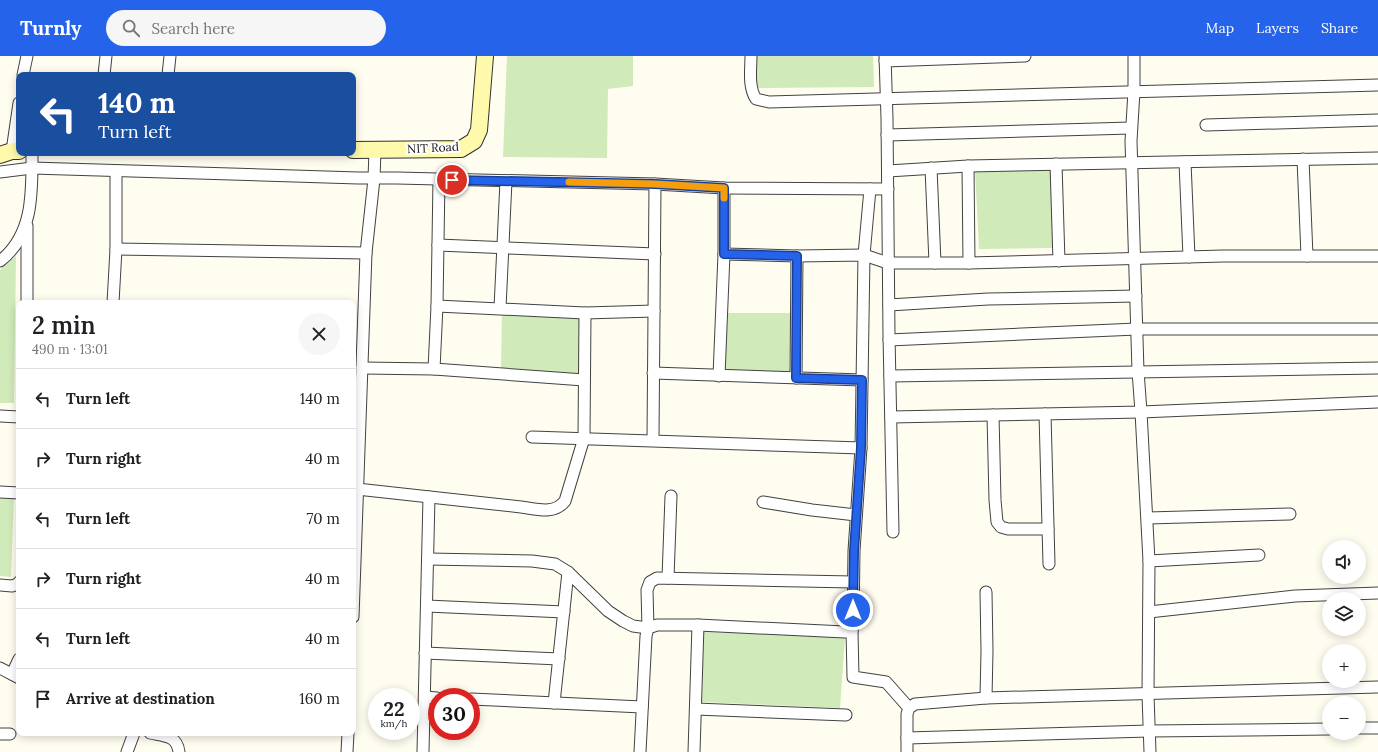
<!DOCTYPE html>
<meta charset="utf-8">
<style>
body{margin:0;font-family:Lora,serif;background:#f6f6f6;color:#202124;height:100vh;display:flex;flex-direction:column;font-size:15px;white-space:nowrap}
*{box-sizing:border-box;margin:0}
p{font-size:13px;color:#757577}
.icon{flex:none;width:22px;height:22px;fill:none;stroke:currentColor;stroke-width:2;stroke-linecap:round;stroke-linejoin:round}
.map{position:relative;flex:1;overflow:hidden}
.sheet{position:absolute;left:16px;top:244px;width:340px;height:436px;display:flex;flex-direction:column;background:#fff;border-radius:8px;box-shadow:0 2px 10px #0003}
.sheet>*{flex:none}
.hud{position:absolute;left:16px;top:16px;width:340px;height:84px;border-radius:8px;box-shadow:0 2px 10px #0003;background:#1a4fa0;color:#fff;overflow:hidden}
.fabs{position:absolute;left:1322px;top:484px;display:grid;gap:8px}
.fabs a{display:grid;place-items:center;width:44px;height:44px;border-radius:50%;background:#fff;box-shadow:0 2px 10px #0003;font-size:20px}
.speed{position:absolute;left:368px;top:632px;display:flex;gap:8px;font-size:20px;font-weight:700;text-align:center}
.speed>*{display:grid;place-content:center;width:52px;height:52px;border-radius:50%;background:#fff;box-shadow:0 2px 10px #0003;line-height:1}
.speed small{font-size:10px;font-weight:400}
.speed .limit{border:6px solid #d22;background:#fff;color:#111}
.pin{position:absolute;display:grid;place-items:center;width:34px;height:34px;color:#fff;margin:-17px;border:2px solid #fff;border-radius:50%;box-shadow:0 1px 4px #0007}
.me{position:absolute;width:44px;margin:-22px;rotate:0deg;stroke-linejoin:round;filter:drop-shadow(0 0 3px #0008)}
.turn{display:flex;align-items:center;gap:14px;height:84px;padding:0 16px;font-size:18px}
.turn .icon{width:52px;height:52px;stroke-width:2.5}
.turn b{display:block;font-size:28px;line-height:34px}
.round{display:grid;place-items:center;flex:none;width:42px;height:42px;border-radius:21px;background:#f6f6f6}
.head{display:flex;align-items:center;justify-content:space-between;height:68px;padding:0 16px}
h1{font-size:24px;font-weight:600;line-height:30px}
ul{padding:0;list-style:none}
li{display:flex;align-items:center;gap:12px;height:60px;padding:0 16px;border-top:1px solid #e0e0e0}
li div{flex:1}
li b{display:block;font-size:15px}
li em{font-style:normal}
header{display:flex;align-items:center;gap:24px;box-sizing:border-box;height:56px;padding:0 20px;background:#2563eb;color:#fff}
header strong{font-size:19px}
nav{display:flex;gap:22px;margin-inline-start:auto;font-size:14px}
.search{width:280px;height:36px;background:#f6f6f6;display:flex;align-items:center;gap:10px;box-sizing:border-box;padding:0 14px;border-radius:22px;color:#757577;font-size:15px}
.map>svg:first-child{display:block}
.green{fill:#d0eab9}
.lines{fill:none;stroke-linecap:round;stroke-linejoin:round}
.street-casing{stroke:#424242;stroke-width:13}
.secondary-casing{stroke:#313131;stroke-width:18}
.street{stroke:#fff;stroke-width:11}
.secondary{stroke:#fffaab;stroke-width:16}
.route-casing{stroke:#184099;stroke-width:10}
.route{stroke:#2563eb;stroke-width:7}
.slow{stroke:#f59e0b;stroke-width:7}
.labels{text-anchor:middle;stroke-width:4;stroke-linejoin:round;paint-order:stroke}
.street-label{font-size:12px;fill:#0f0f0f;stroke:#fff}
</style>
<header>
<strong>Turnly</strong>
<div class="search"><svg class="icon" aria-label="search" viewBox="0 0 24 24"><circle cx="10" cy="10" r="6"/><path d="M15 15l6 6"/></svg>Search here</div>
<nav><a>Map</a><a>Layers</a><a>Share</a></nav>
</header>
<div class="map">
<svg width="1378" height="696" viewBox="0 0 1378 696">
<rect width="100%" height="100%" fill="#fffdf0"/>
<g class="green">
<path d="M507,0H633V30L608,33L607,102L503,101Z"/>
<path d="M756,0H873L874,31L756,32Z"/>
<path d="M1052,111V192L979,193L975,114Z"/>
<path d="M16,200L14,347H0V214Z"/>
<path d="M502,255L580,261L579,319L501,314Z"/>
<path d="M728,257H790V317L725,314Z"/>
<path d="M0,439H14L11,521L0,520Z"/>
<path d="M704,576L845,581L840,652L702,646Z"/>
</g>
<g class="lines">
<g class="street-casing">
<g id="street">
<path d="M751,0C751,13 748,31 756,43L769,46L1378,29"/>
<path d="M885,0L887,62L889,279L893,476"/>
<path d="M1134,0V35L1131,85L1138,315L1141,356L1149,505L1148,639L1150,696"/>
<path d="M885,5L1025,0"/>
<path d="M23,19L27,0"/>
<path d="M104,19L106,0"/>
<path d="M168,19L170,0"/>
<path d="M1206,69L1378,64"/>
<path d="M887,79L1131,72"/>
<path d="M12,95L19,47"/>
<path d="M1303,103L1307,200"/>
<path d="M1185,106L1189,201"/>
<path d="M1056,108L1059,205"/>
<path d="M968,110L969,207L1223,200H1378"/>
<path d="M931,112L935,207"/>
<path d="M888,115L968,110L1378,102"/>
<path d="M0,116L32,112L358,122H397L655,128L724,132L888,133"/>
<path d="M27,170V247"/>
<path d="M438,189L655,198"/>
<path d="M116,193L366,197"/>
<path d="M724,198L797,200L864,199L888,207H969"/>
<path d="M0,205C34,179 32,135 32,97"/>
<path d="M113,247L116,193V115"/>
<path d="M889,249L988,243L1136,240"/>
<path d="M437,250L585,257L654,255"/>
<path d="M500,252L506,125"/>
<path d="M889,284L1137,273H1378"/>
<path d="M362,312L434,313L584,324"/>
<path d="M434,313L437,250L439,123"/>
<path d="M653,317L862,324"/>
<path d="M719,320L724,198V132"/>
<path d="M890,320L1378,312"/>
<path d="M796,322L797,200"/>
<path d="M1045,358L1049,508"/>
<path d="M993,359L995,444L997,466L1001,471L1008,473H1048"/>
<path d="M0,360L19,361"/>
<path d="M891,361L1141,356L1378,346"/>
<path d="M532,381L861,392L864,199L870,133"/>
<path d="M653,384L655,128"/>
<path d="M357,433L521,451C537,453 554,459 565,445L584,382L585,257"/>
<path d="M0,436L19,437"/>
<path d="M763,446L812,454L856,459"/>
<path d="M1148,462L1290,458"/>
<path d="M428,503L532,505L555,508L568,516L608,555L623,565L633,570L648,572L647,534L650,526L657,522L853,526"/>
<path d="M1149,505L1259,499"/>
<path d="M668,522L671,440"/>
<path d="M0,529L12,530L18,528L19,526"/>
<path d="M986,536L987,595L986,642"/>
<path d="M427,550L564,556"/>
<path d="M1149,556L1295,540L1378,537"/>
<path d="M353,561L366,197L374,123L375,94"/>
<path d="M852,575L853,621L886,626L909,652"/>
<path d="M425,597L559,603"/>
<path d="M0,612L19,622"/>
<path d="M12,618L19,603"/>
<path d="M425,641L437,642"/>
<path d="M471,643L642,651"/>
<path d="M554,647L568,516"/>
<path d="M696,653L846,659"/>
<path d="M1359,672H1378"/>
<path d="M150,677C164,680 177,679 179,696"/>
<path d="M0,678H10"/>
<path d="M907,682L1149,675L1329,673"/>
<path d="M127,696L134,677"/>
<path d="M347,696L348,677"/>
<path d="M423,696L429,441"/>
<path d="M640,696L646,580L648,572L657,569H698L845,576L852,575L853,568L854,495L861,392"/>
<path d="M694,696L698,569"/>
<path d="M907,696V658L909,652L915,648L986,642L1378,631"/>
</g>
</g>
<g class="secondary-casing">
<g id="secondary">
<path d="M353,94L461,93L474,85L479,74L485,0"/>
<path d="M0,99L12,95H19"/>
</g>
</g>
<use href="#street" class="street"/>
<use href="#secondary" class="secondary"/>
</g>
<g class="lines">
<g class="route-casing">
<path id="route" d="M452,124L655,128L724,132V198L797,200L796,322L862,324L861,392L854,495L853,554"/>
</g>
<use href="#route" class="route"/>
<path class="slow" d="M569,126L655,128L724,132V142"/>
</g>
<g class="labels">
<g class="street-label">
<text transform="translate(433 92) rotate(-3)" y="4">NIT Road</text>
</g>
</g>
</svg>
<div class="fabs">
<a><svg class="icon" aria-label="sound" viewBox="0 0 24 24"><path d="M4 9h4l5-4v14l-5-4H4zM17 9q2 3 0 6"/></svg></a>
<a><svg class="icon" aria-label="layers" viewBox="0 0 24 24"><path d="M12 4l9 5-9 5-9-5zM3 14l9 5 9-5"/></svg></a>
<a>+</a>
<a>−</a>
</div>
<div class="speed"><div>22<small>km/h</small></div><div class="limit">30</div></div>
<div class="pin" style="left:452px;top:124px;background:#d93025"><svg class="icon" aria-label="arrive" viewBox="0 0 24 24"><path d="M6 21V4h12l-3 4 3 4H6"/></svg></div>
<svg class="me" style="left:853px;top:554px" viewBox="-20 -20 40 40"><circle r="17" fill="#2563eb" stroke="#fff" stroke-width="3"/><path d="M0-11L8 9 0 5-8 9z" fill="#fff"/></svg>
<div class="hud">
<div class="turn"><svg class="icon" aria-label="left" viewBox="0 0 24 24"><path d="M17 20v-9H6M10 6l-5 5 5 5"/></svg><div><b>140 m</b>Turn left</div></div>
</div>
<section class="sheet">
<div class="head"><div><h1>2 min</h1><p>490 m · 13:01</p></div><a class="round"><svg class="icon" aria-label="close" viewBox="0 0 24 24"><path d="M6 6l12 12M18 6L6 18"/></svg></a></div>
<ul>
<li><svg class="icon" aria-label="left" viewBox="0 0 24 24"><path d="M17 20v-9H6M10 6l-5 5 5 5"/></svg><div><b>Turn left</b></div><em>140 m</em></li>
<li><svg class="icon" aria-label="right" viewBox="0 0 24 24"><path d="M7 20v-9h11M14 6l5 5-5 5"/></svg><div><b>Turn right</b></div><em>40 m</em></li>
<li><svg class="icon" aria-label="left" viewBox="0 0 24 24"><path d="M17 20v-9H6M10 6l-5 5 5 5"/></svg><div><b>Turn left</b></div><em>70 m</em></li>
<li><svg class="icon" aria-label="right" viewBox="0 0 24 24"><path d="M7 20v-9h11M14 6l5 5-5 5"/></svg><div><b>Turn right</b></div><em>40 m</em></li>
<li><svg class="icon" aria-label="left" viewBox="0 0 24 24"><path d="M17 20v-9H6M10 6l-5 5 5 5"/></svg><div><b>Turn left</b></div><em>40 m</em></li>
<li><svg class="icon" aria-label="arrive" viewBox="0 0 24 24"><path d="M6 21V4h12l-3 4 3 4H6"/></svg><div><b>Arrive at destination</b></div><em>160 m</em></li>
</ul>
</section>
</div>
